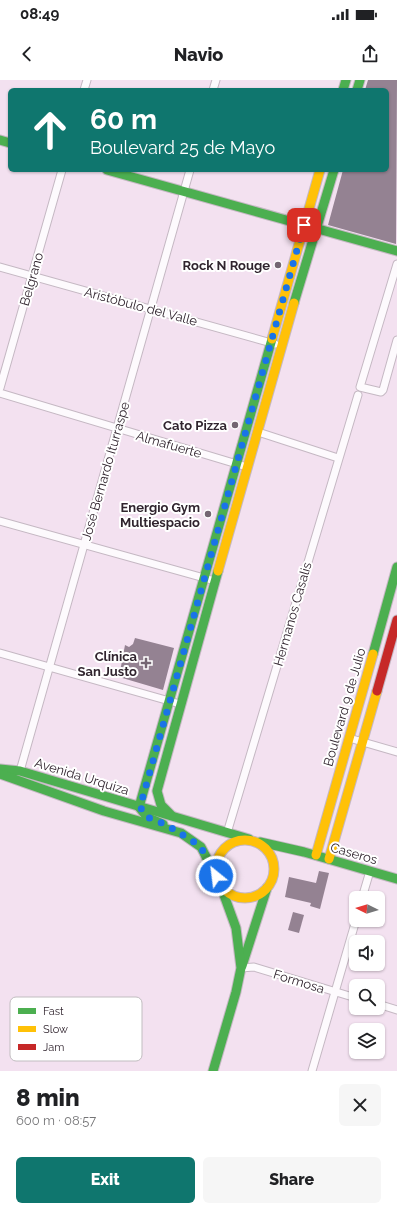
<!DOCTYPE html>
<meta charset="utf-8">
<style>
body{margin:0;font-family:Raleway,sans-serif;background:#f6f6f6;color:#202124;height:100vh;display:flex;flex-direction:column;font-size:15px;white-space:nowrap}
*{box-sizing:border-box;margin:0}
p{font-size:13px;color:#757577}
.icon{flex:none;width:22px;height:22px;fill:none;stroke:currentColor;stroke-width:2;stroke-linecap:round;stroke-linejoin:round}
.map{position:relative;height:991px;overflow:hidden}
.panel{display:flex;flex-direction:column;background:#fff;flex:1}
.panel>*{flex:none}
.banner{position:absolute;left:8px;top:8px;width:381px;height:84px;border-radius:6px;box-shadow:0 1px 3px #0004;background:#0f766e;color:#fff;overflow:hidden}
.needle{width:26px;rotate:275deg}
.buttons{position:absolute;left:349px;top:811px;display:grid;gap:8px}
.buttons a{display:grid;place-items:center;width:36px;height:36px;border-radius:6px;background:#fff;box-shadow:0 1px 3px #0004;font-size:20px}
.pin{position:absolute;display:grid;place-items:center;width:34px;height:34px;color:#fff;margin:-17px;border-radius:8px;box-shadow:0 2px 6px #0006}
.me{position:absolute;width:44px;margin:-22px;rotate:331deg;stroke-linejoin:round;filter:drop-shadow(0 0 3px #0008)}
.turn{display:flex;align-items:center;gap:14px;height:84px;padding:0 16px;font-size:18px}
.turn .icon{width:52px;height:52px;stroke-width:2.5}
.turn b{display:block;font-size:28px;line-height:34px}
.round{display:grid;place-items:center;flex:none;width:42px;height:42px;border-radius:6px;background:#f6f6f6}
.overview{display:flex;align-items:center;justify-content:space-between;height:68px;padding:0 16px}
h1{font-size:24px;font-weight:800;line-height:30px}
.primary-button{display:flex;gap:8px;margin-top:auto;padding:8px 16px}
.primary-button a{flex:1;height:46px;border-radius:6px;background:#0f766e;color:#fff;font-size:16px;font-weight:800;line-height:46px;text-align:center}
.primary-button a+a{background:#f6f6f6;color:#202124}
.status{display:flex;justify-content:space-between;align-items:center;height:28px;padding:0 20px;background:#fff;direction:ltr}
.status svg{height:11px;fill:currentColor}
header{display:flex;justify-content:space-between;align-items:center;height:52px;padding:0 16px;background:#fff;font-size:18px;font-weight:800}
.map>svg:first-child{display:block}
.building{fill:#948292}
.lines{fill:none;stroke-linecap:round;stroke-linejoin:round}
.street-casing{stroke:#c5b8c3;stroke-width:9}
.fast-casing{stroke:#c5b8c3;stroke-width:11}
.slow-casing{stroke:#c5b8c3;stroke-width:11}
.jam-casing{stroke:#c5b8c3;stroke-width:11}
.street{stroke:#fdfafd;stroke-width:7}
.fast{stroke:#4caf50;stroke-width:9}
.slow{stroke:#ffc107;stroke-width:9}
.jam{stroke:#c62828;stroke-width:9}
.route{stroke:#1a73e8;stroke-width:7;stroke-dasharray:0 12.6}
.poi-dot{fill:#746672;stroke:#fff;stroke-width:1.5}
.labels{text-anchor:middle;stroke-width:4;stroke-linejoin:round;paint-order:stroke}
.poi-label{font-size:13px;font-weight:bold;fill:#30242e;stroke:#fff;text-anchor:end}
.street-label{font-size:13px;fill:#30242e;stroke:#fff}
.key{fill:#fff;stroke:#c1bdc0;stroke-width:1}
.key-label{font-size:11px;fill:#30242e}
</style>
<div class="status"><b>08:49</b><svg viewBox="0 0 49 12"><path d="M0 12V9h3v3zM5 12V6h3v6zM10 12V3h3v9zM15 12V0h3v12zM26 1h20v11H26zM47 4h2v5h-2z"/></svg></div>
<header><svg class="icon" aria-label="back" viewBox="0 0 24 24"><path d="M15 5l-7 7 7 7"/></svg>Navio<svg class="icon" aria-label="share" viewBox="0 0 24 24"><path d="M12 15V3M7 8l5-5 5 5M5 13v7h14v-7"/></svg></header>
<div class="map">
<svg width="397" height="991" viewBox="0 0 397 991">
<rect width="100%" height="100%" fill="#f3e1f0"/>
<g class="building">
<path d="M368,0H397L396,164L328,145L343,90H387V10H365Z"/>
<path d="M135,558L174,568L163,610L119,597L125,565L129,567L133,564Z"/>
<path d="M319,791L329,793L320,829L310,826L311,823L285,817L289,797L316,803Z"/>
<path d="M293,832L304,835L299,853L288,850Z"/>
</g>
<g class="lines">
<g class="street-casing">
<g id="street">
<path d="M84,10L87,0"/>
<path d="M213,10L216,0"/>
<path d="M397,184L360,307L381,312L383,310L397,260"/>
<path d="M0,187L275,264"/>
<path d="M0,308L62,90"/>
<path d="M0,313L247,387"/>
<path d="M258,352L338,378"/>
<path d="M0,441L215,501"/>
<path d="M0,573L180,624"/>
<path d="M349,658L397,672"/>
<path d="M20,691L190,90"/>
<path d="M227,753L358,315"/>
<path d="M362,818L370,791"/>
<path d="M241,888L254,887L356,918"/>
<path d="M378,924L397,930"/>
<path d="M312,991L356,840"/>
</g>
</g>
<g class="fast-casing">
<g id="fast">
<path d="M343,10L346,0"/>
<path d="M357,10L360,0"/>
<path d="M0,60L10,63"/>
<path d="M107,90L397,171"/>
<path d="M294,223L334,90"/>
<path d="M373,574L397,487"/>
<path d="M0,689L20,691L249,759"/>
<path d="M0,694L104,731L181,753L201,767L218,800"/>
<path d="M171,735L161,725L157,711L218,491"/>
<path d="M163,744L147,737L139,727L272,259"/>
<path d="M260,762L304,772L397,799"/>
<path d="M242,886L267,808"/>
<path d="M213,991L236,912L241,888L236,848L220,804"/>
</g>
</g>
<g class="slow-casing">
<g id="slow">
<path d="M272,259L320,90"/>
<path d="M218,491L294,223"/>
<circle cx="245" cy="789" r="29"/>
<path d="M316,775L373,574"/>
<path d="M329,779L377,611"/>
</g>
</g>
<g class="jam-casing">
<path id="jam" d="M377,611L397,540"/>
</g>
<use href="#street" class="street"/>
<use href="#fast" class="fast"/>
<use href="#slow" class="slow"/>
<use href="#jam" class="jam"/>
</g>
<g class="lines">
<path class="route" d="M216,796L218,800L204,772L197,764L167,745L147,737L140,727L304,145"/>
</g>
<g class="poi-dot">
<circle cx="278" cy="185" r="4"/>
<circle cx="235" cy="345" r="4"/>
<circle cx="208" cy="434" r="4"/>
<path d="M144 577h4v4h4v4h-4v4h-4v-4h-4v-4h4z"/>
</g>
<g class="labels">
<g class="poi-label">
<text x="270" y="190">Rock N Rouge</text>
<text x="227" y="350">Cato Pizza</text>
<text x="200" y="432">Energio Gym<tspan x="200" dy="15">Multiespacio</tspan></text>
<text x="137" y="581">Clínica<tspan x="137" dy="15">San Justo</tspan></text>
</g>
<g class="street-label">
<text transform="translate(31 199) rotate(-74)" y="5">Belgrano</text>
<text transform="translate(141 226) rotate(15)" y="5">Aristóbulo del Valle</text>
<text transform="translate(169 364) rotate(16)" y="5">Almafuerte</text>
<text transform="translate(105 391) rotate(-74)" y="5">José Bernardo Iturraspe</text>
<text transform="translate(292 534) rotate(-74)" y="5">Hermanos Casalis</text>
<text transform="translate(344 627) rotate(-74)" y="5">Boulevard 9 de Julio</text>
<text transform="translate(82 696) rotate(17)" y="5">Avenida Urquiza</text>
<text transform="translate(354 773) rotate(16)" y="5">Caseros</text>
<text transform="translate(299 901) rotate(17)" y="5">Formosa</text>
</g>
</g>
<rect x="10" y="917" width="132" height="64" rx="6" class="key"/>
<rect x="18" y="928" width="18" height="6" fill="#4caf50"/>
<rect x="18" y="946" width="18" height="6" fill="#ffc107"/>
<rect x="18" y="964" width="18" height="6" fill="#c62828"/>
<g class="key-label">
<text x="43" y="935">Fast</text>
<text x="43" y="953">Slow</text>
<text x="43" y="971">Jam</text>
</g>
</svg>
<div class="buttons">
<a><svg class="needle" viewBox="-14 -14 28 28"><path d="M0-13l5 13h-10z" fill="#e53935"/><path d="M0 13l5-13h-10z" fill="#757577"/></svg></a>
<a><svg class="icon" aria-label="sound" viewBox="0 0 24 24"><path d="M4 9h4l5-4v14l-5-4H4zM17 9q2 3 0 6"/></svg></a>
<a><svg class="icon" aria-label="search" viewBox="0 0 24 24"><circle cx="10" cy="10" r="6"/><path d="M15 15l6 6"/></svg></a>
<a><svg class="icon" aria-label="layers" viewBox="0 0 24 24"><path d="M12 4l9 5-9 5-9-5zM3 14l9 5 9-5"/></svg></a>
</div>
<div class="pin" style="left:304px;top:145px;background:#d93025"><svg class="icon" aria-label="arrive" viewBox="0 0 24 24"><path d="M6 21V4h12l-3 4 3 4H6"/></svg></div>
<svg class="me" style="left:216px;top:796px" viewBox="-20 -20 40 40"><circle r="17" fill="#1a73e8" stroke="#fff" stroke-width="3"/><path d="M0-11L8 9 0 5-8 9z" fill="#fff"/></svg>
<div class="banner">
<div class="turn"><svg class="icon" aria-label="ahead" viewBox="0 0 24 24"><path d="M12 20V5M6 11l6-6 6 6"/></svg><div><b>60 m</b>Boulevard 25 de Mayo</div></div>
</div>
</div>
<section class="panel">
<div class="overview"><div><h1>8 min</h1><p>600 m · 08:57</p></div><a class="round"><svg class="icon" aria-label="close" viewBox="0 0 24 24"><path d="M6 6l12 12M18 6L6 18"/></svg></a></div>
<div class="primary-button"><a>Exit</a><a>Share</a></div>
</section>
